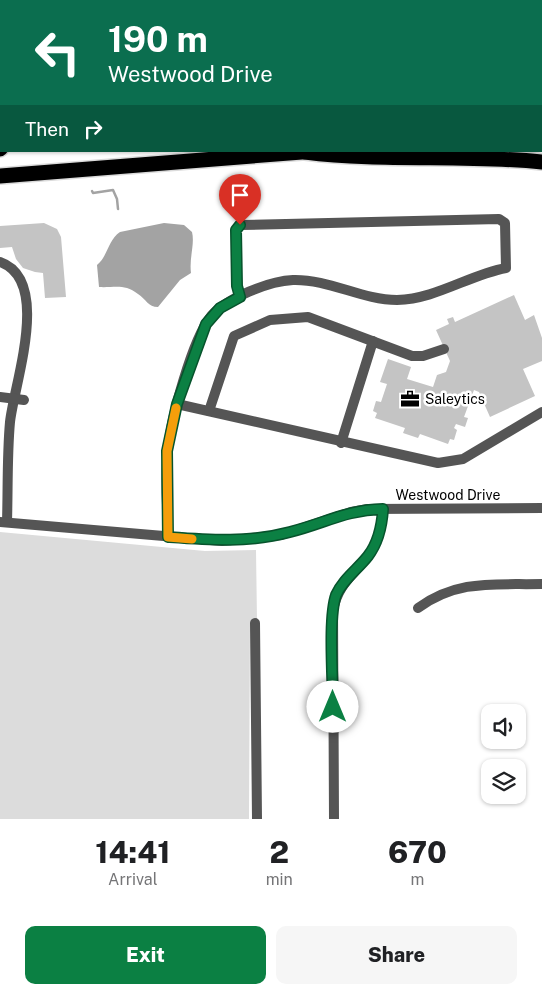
<!DOCTYPE html>
<style>
body{margin:0;font-family:"Public Sans",sans-serif;background:#f6f6f6;color:#202124;height:100vh;display:flex;flex-direction:column;font-size:19px;white-space:nowrap}
*{box-sizing:border-box;margin:0}
p{font-size:16px;color:#757577}
.icon{flex:none;width:28px;height:28px;fill:none;stroke:currentColor;stroke-width:2;stroke-linecap:round;stroke-linejoin:round}
.map{position:relative;height:819px;overflow:hidden}
.panel{display:flex;flex-direction:column;background:#fff;flex:1}
.panel>*{flex:none}
.banner{position:absolute;left:0px;top:0px;width:542px;height:152px;box-shadow:0 1px 4px #0004;background:#0b6e4f;color:#fff;overflow:hidden}
.tools{position:absolute;left:481px;top:704px;display:grid;gap:10px}
.tools a{display:grid;place-items:center;width:45px;height:45px;border-radius:10px;background:#fff;box-shadow:0 1px 4px #0004;font-size:25px}
.pin{position:absolute;display:grid;place-items:center;width:42px;height:42px;color:#fff;margin:-51px -21px;border-radius:50% 50% 50% 0;rotate:-45deg;box-shadow:0 0 5px #0007}
.pin .icon{rotate:45deg}
.me{position:absolute;width:55px;margin:-28px;rotate:0deg;stroke-linejoin:round;filter:drop-shadow(0 0 4px #0008)}
.turn{display:flex;align-items:center;gap:18px;height:105px;padding:0 25px;font-size:22px}
.turn .icon{width:65px;height:65px;stroke-width:2.5}
.turn b{display:block;font-size:35px;line-height:42px}
.then{display:flex;align-items:center;height:48px;padding:0 25px;background:#0003;gap:10px;font-size:19px}
.eta{display:flex;justify-content:space-evenly;align-items:center;height:85px;text-align:center}
.eta b{font-size:30px;font-weight:800;line-height:35px}
.button{display:flex;gap:10px;margin-top:auto;padding:10px 25px}
.button a{flex:1;height:58px;border-radius:10px;background:#0b8043;color:#fff;font-size:20px;font-weight:800;line-height:58px;text-align:center}
.button a+a{background:#f6f6f6;color:#202124}
.map>svg:first-child{display:block}
.green{fill:#dcdcdc}
.water{fill:#a3a3a3}
.lines{fill:none;stroke-linecap:round;stroke-linejoin:round}
.stream{stroke:#a3a3a3;stroke-width:2.5}
.building{fill:#c4c4c4}
.highway-casing{stroke:#dbdbdb;stroke-width:18}
.minor{stroke:#555;stroke-width:10}
.highway{stroke:#000;stroke-width:15}
.route-casing{stroke:#07532c;stroke-width:12}
.route{stroke:#0b8043;stroke-width:9}
.slow{stroke:#f59e0b;stroke-width:9}
.labels{text-anchor:middle;stroke-width:5;stroke-linejoin:round;paint-order:stroke}
.poi-label{font-size:14px;fill:#000;stroke:#fff;text-anchor:start}
.street-label{font-size:14px;fill:#000;stroke:#fff}
</style>
<div class="map">
<svg width="542" height="819" viewBox="0 0 542 819">
<rect width="100%" height="100%" fill="#fff"/>
<path class="green" d="M0,532L205,551L256,550L257,621H250L249,819H0Z"/>
<path class="water" d="M164,223L184,225L192,232C195,244 189,258 191,273L180,280L158,307C148,307 146,299 138,294C124,283 114,288 99,287L97,265C108,256 108,240 120,232Z"/>
<g class="lines">
<path class="stream" d="M92,191L93,193L113,190L117,199L118,209"/>
</g>
<g class="building">
<path d="M44,223L57,229L61,237L66,297L45,298L43,273L35,272L23,268L16,259L12,247L0,248V226Z"/>
<path d="M514,295L525,320L534,315L542,338V361L523,369L535,396L490,417L479,392L474,390L464,417L468,418L465,427L456,424L454,428L457,430L454,440L450,439L448,444L420,434L418,438L403,433L405,428L375,418L377,413L373,411L376,401L381,402L387,384L380,382L388,359L411,367L407,379L433,387L437,375L446,372L450,361L436,330L449,324L447,319L453,317L455,322Z"/>
</g>
<g class="lines">
<g class="highway-casing">
<g id="highway">
<path d="M541,75H542"/>
<path d="M541,105H542"/>
<path d="M541,132H542"/>
<path d="M0,149L1,148"/>
<path d="M305,152C383,162 463,154 542,162"/>
<path d="M0,176L315,151"/>
</g>
</g>
<g class="minor">
<path d="M22,0V1"/>
<path d="M226,0V1"/>
<path d="M327,0V1"/>
<path d="M444,0L445,1"/>
<path d="M124,1V0"/>
<path d="M481,1L484,0"/>
<path d="M0,65H1"/>
<path d="M0,262C52,280 14,384 10,422C7,455 8,489 7,522"/>
<path d="M0,397L24,400"/>
<path d="M177,404L438,463L463,459L542,412"/>
<path d="M209,411L234,336L270,320L308,317L412,356H423L444,349"/>
<path d="M341,443L373,341"/>
<path d="M0,522L222,541L281,535L351,512L368,509L542,508"/>
<path d="M168,537C168,508 164,477 168,449C171,418 192,340 211,316C227,298 269,281 293,280C329,279 362,300 397,300C436,299 469,275 506,268L505,223L499,219L240,225L236,230L237,287L240,297"/>
<path d="M418,608C458,579 494,585 542,584"/>
<path d="M255,623L257,819"/>
<path d="M334,819L333,610C339,583 352,577 368,556C378,543 382,525 383,509"/>
</g>
<use href="#highway" class="highway"/>
</g>
<g class="lines">
<g class="route-casing">
<path id="route" d="M240,225L236,230L237,286L240,297L220,308L206,324L177,404L167,451L168,537C210,540 249,543 290,532C326,523 345,510 383,509C382,525 378,543 368,556C358,569 343,579 336,595C328,618 333,680 333,707"/>
</g>
<use href="#route" class="route"/>
<path class="slow" d="M176,408L167,451L168,537L192,539"/>
</g>
<defs>
<g id="office-bare" transform="scale(1.5)"><path d="M-6-3h4V-5.5h4V-3h4V5H-6ZM-1-4.5V-3h2v-1.5ZM-6 0V1H6V0Z" fill="#000" stroke="#fff" stroke-width="2.5" paint-order="stroke"/></g>
</defs>
<g fill-rule="evenodd">
<use href="#office-bare" x="410" y="399"/>
</g>
<g class="labels">
<g class="poi-label">
<text x="425" y="404">Saleytics</text>
</g>
<g class="street-label">
<text x="448" y="500">Westwood Drive</text>
</g>
</g>
</svg>
<div class="tools">
<a><svg class="icon" aria-label="sound" viewBox="0 0 24 24"><path d="M4 9h4l5-4v14l-5-4H4zM17 9q2 3 0 6"/></svg></a>
<a><svg class="icon" aria-label="layers" viewBox="0 0 24 24"><path d="M12 4l9 5-9 5-9-5zM3 14l9 5 9-5"/></svg></a>
</div>
<div class="pin" style="left:240px;top:225px;background:#d93025"><svg class="icon" aria-label="arrive" viewBox="0 0 24 24"><path d="M6 21V4h12l-3 4 3 4H6"/></svg></div>
<svg class="me" style="left:333px;top:707px" viewBox="-20 -20 40 40"><circle r="19" fill="#fff"/><path d="M0-13L10 11 0 6-10 11z" fill="#0b8043"/></svg>
<div class="banner">
<div class="turn"><svg class="icon" aria-label="left" viewBox="0 0 24 24"><path d="M17 20v-9H6M10 6l-5 5 5 5"/></svg><div><b>190 m</b>Westwood Drive</div></div>
<div class="then">Then<svg class="icon" aria-label="right" viewBox="0 0 24 24"><path d="M7 20v-9h11M14 6l5 5-5 5"/></svg></div>
</div>
</div>
<section class="panel">
<div class="eta">
<div><b>14:41</b><p>Arrival</p></div>
<div><b>2</b><p>min</p></div>
<div><b>670</b><p>m</p></div>
</div>
<div class="button"><a>Exit</a><a>Share</a></div>
</section>
